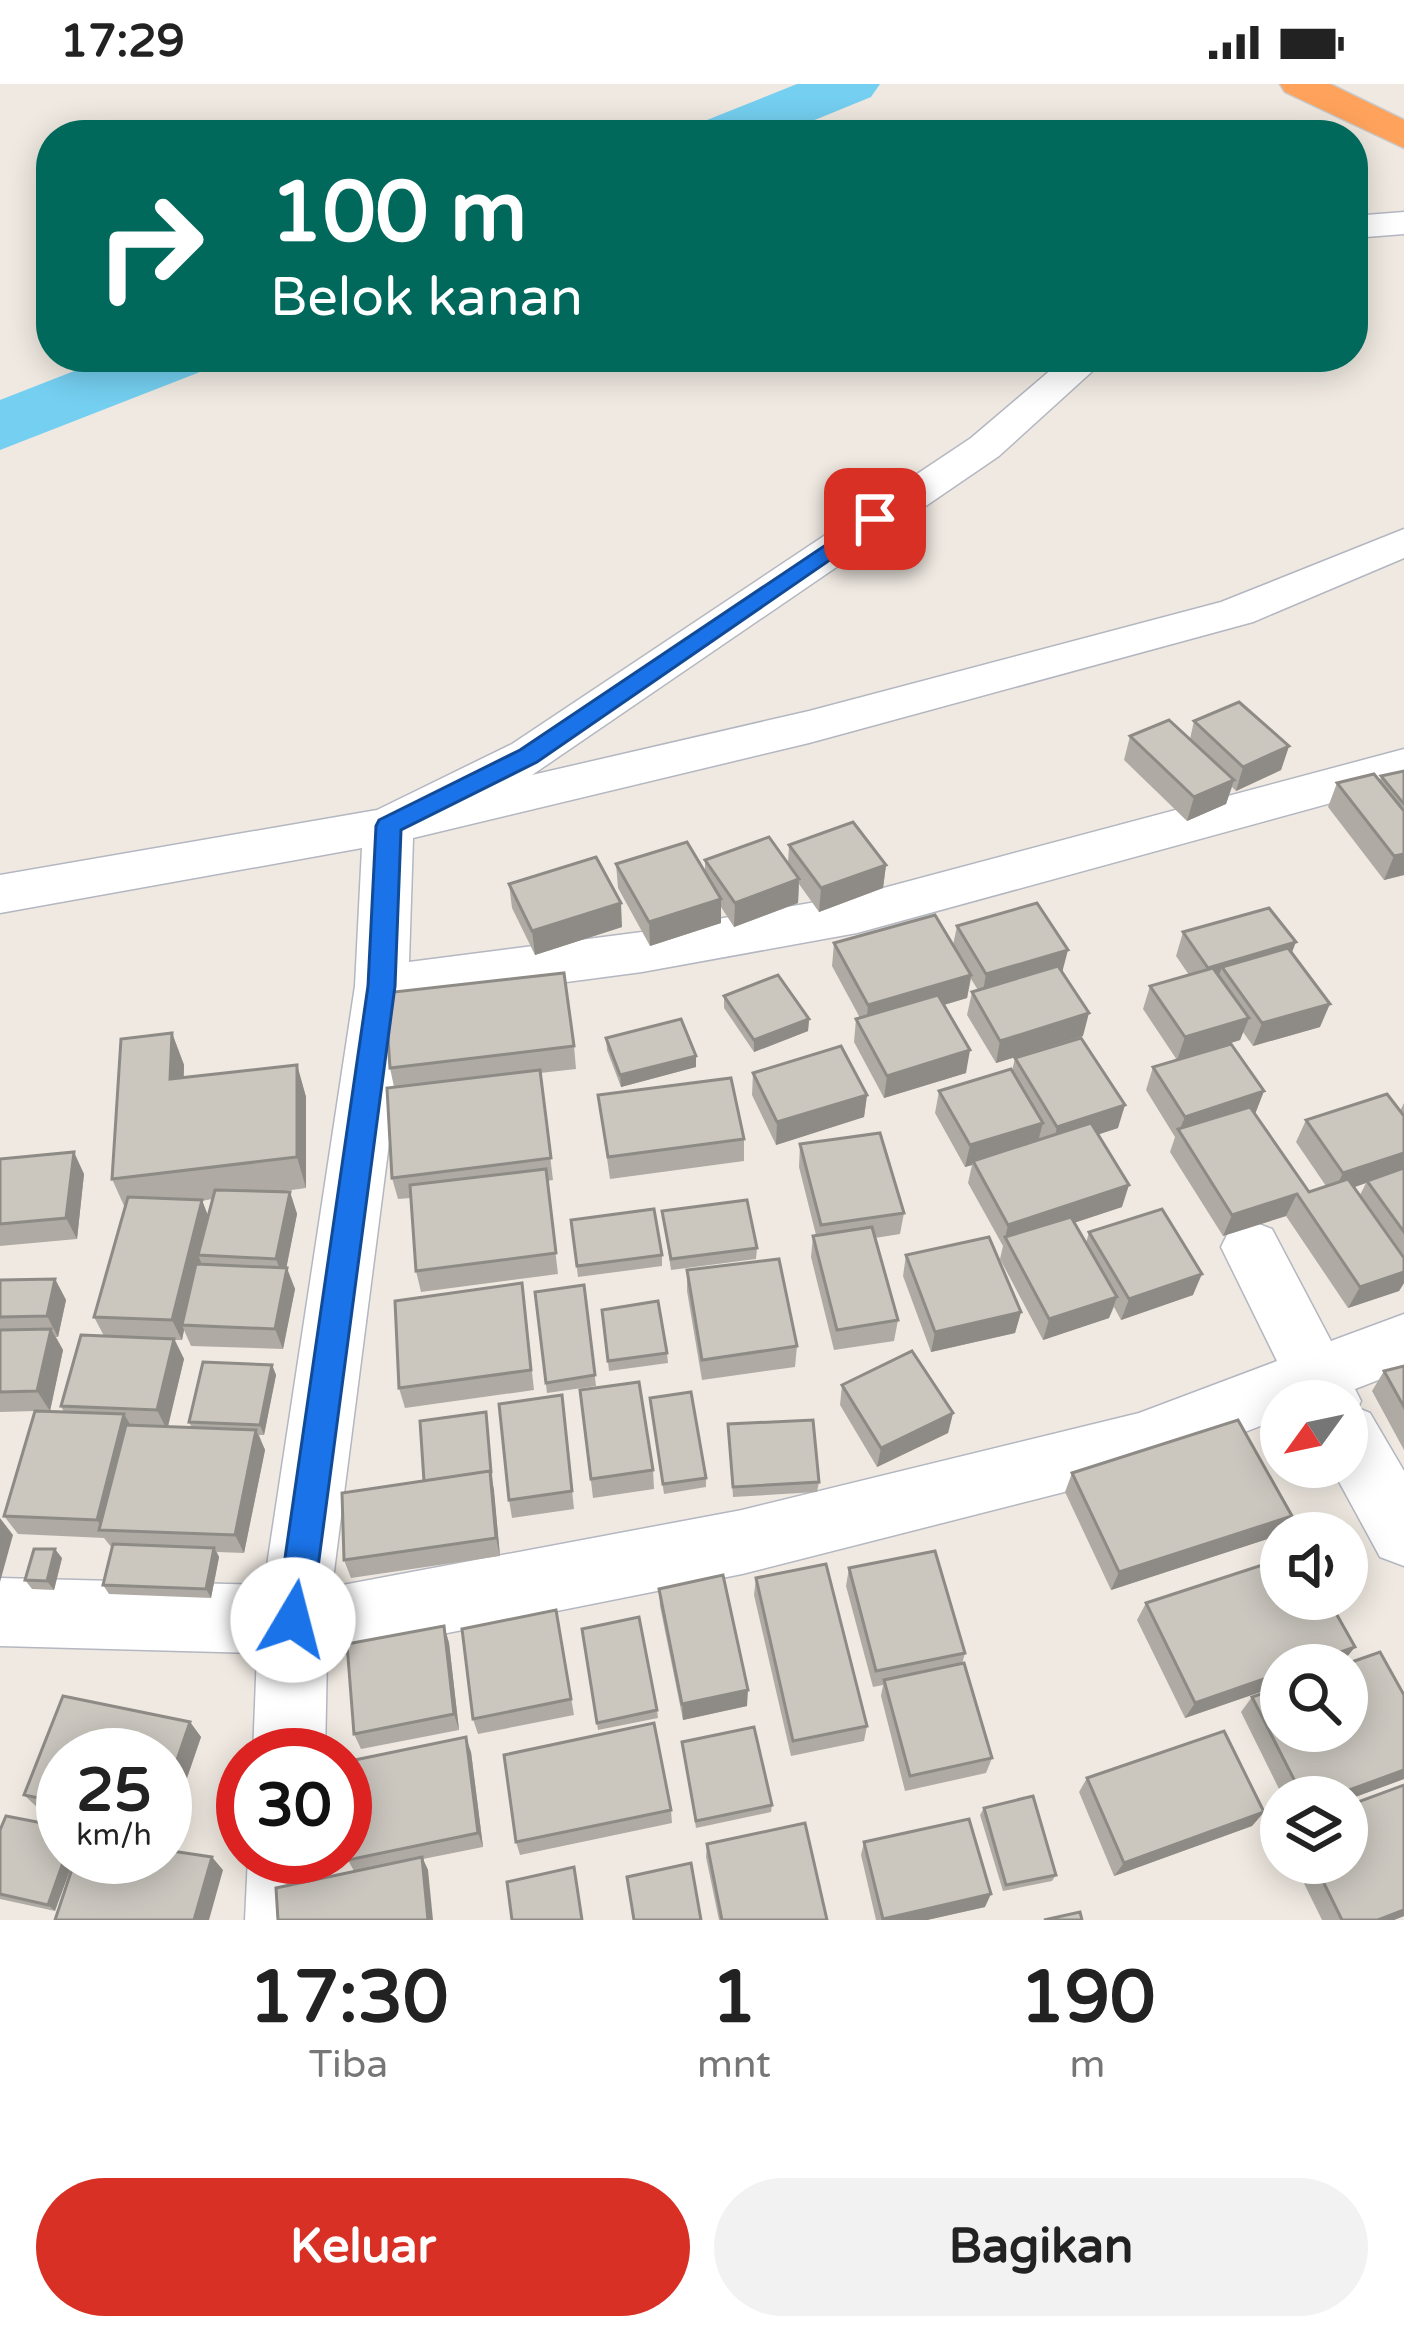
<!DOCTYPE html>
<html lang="id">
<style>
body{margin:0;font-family:"Varela Round",sans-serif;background:#f2f2f2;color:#222;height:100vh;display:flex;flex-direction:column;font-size:45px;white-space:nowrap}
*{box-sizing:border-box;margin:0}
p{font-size:39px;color:#767676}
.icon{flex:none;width:66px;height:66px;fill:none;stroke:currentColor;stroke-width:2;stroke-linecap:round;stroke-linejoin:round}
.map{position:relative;height:1836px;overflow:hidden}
.drawer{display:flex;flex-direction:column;background:#fff;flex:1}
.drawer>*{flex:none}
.top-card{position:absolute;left:36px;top:36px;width:1332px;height:252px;border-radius:48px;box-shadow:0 6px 30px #0003;background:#00695c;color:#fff;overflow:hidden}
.needle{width:78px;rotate:237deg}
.buttons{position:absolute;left:1260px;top:1296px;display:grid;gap:24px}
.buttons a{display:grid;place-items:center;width:108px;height:108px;border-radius:50%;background:#fff;box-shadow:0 6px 30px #0003;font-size:60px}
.speed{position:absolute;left:36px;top:1644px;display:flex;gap:24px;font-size:60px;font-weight:700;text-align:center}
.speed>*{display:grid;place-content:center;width:156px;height:156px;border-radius:50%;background:#fff;box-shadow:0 6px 30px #0003;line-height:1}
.speed small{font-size:30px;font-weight:400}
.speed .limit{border:18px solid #d22;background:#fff;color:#111}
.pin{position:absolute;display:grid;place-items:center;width:102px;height:102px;color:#fff;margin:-51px;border-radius:24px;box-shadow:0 6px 18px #0006}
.me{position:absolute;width:132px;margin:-66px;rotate:8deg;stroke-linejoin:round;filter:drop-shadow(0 0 9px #0008)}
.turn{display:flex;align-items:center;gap:42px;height:252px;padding:0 36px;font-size:54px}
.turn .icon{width:156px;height:156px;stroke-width:2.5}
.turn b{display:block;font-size:84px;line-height:102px}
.eta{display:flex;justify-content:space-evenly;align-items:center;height:204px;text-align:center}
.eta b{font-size:72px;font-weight:800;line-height:84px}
.cta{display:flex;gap:24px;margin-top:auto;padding:24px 36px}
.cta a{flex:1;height:138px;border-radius:72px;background:#d93025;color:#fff;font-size:48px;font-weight:800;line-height:138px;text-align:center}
.cta a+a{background:#f2f2f2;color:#222}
.status{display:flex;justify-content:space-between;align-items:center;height:84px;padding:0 60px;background:#fff;direction:ltr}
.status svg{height:33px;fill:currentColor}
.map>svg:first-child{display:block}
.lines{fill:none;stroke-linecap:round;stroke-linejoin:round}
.river{fill:#75cff0;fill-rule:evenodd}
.street-casing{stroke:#b4b7c1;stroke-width:3}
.highway-casing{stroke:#c9c9c9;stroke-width:3}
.street{fill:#fff;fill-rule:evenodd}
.highway{fill:#ffa35c;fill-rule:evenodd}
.wall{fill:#afaba4;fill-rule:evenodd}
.shaded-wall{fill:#8e8b86}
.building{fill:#cbc7bf;stroke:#8e8b86;stroke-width:3}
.route{fill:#1a73e8;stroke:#114b97;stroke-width:3}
</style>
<div class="status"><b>17:29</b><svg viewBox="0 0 49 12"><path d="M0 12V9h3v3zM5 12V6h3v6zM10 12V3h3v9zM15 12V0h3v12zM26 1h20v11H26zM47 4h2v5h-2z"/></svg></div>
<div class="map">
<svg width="1404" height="1836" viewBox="0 0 1404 1836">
<rect width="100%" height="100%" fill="#efe9e1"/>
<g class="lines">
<g class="river">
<path d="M797,0H880L871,13L778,51H693L702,38Z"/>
<path d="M110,273H210L200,288L0,366V316Z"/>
</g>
<g class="street-casing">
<g id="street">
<path d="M1404,128V150L1353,154V132Z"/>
<path d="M1066,273H1108L999,372L532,691L809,627L1221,518L1404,445V474L1253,538L809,659L413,754L409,878L642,848L857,811L1404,665V699L857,849L642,888L407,919L332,1503L742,1426L1139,1329L1277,1277L1221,1163L1230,1145L1251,1137L1272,1145L1331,1257L1404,1230V1286L1355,1305L1361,1317L1358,1324L1370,1329L1404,1387V1482L1380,1473L1331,1383H1347V1317H1281V1334L1139,1389L742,1490L327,1573L325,1671H253L257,1569L0,1562V1494L264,1501L355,902L362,764L0,829V791L377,726L512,660L971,354Z"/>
<path d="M248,1773H322L321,1836H245Z"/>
</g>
</g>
<g class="highway-casing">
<path id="highway" d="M1280,0H1330L1404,36V64L1285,8Z"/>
</g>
<use href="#street" class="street"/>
<use href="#highway" class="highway"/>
</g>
<g class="wall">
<path d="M1194,637L1289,662L1281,686L1236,707L1232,703L1226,720L1187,737L1124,676L1130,652L1190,655Z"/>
<path d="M1404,687V791L1384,796L1328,723L1337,699L1380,697L1381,692Z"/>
<path d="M789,761L886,781L883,804L819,828L799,800L798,819L734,843L721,823V839L650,862L618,804L616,780L705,788V776L788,780Z"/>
<path d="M509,800L622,843L535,871L512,824Z"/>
<path d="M957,842L1062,888L1083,952L996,979L967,931L972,908L978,906L971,895L967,914L944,921L966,989L884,1014L854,958L856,935L860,934L832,882L834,859L953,861Z"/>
<path d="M1183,848L1292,869L1320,943L1253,962L1243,948L1240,956L1177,976L1143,925L1150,902L1189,891L1176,872Z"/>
<path d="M724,912L809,935L808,947L754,968L724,924Z"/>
<path d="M172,949L184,981V993L297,981L306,1013V1104L277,1108H290L297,1130L286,1184L295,1205L283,1265L191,1262L184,1246L182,1256H175L184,1275L168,1343L192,1344L189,1338L272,1281L276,1291L264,1351H259L265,1366L244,1469L217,1468L219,1473L211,1514L109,1510L103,1501L112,1464L104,1454L18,1450L4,1432L35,1327L0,1328V1196L55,1195L66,1216L58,1253H56L63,1266L50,1327L64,1328L61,1322L104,1252L94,1233L125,1124L112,1095ZM212,1115L208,1132L202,1117Z"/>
<path d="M606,954L696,983L621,1003L607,966Z"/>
<path d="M574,962L576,985L540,989L553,1096L547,1097L558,1190L421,1208L416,1187L411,1114L398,1115L392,1094L394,1003L390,984Z"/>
<path d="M1015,974L1118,1044L1098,1050L1122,1123L1074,1139L1086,1159L1089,1148L1193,1211L1121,1236L1114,1223L1109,1234L1043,1256L1000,1175L1003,1162L968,1099L972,1081L965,1083L935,1029L939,1007L1012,987Z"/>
<path d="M1153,983L1264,1007L1255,1030L1309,1108L1326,1102L1296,1058L1306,1036L1400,1027L1404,1019V1199L1399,1207L1348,1224L1286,1132L1223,1152L1170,1068L1175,1053L1146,1006ZM1366,1099L1360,1111L1354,1103Z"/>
<path d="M753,989L867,1011L864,1033L776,1061L752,1011Z"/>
<path d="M598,1011L744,1055V1077L610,1095Z"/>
<path d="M800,1060L904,1129L900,1150L875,1154L898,1236L894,1257L834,1266L811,1173L813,1152L816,1151L799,1083Z"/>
<path d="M0,1075L84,1090L77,1155L0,1162Z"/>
<path d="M662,1127L757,1164L756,1175L671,1186Z"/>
<path d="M571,1136L662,1171V1182L578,1193Z"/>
<path d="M906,1171L1021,1228L1015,1249L931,1268L903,1192Z"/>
<path d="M687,1186L797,1262L795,1283L702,1296L687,1207Z"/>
<path d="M522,1199L534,1306L405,1324L399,1304Z"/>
<path d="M584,1201L596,1302L547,1309L535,1208Z"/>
<path d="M602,1226L667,1269L668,1279L609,1287Z"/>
<path d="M1404,1282V1366L1372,1307L1384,1287Z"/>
<path d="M842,1301L953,1329L948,1349L877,1383L840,1321Z"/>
<path d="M580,1306L653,1386L654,1405L593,1414Z"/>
<path d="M562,1311L574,1425L512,1434L509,1416Z"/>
<path d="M650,1314L706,1394V1403L664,1410Z"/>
<path d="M486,1328L500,1472L351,1494L344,1476L424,1397Z"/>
<path d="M728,1340L819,1398L817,1408L733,1413Z"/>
<path d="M1072,1389L1292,1432L1280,1451L1111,1506L1065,1408Z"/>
<path d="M62,1474L54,1506L32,1505L25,1496Z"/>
<path d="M849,1484L965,1569L962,1580L992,1674L986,1689L905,1707L881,1612L883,1601L873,1603L846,1502Z"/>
<path d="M756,1494L867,1642L864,1657L791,1672L754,1511Z"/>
<path d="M659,1505L747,1622L683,1636L660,1522Z"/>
<path d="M1146,1519L1355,1563L1341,1580L1281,1581V1601L1185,1634L1137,1536Z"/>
<path d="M556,1526L574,1631L478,1650L473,1635Z"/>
<path d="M444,1542L449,1559L459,1646L361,1665L354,1650Z"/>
<path d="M582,1545L657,1626L658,1634L598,1646Z"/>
<path d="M63,1612L190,1638L201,1653L167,1752H165V1671H63V1730L39,1725L24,1711Z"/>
<path d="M1252,1613L1404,1695L1347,1716V1713H1283L1241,1628Z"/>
<path d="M682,1658L772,1721L771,1728L696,1744Z"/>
<path d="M471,1668L483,1763L423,1775L428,1786L354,1787L348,1776Z"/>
<path d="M1087,1694L1264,1728L1252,1742L1114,1792L1079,1708Z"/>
<path d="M1404,1701V1832L1394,1836H1322L1294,1779H1347Z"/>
<path d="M984,1724L1056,1791L1052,1797L1003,1807L980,1731Z"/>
<path d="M671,1726L672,1739L520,1771L516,1758Z"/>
<path d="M0,1746L55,1827L0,1815Z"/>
<path d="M864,1758L985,1823L927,1836H876L861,1771Z"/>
<path d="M707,1760L827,1836H719L706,1773Z"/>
</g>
<g class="shaded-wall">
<path d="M1289,662L1281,686L1236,707L1243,683Z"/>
<path d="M1234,696L1226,720L1187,737L1194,713Z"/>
<path d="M1404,770V791L1384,796L1394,772Z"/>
<path d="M886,781L883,804L819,828L821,804Z"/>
<path d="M799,795L798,819L734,843L735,819Z"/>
<path d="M721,815V839L650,862L649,838Z"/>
<path d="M621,819L622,843L535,871L532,847Z"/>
<path d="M1296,858L1287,881L1222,883L1215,903L1208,884Z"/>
<path d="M1068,866L1062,889L982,913L986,890Z"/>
<path d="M971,891L967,914L866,944L868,921Z"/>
<path d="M1330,920L1320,943L1253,962L1262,939Z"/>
<path d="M1089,929L1083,952L996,979L1000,957Z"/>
<path d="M1249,934L1240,956L1177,976L1185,953Z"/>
<path d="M809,935L808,947L754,968V956Z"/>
<path d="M172,949L184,981L182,1027L170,995Z"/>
<path d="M970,966L966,989L884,1014L887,992Z"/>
<path d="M696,972V983L621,1003L620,991Z"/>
<path d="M297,981L306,1013V1104L297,1073Z"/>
<path d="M1264,1007L1255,1030L1179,1047L1185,1033Z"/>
<path d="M867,1011L864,1033L776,1061L777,1038Z"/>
<path d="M1125,1021L1118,1044L1052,1066L1057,1043Z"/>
<path d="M1043,1039L1037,1061L973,1077L972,1081L965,1083L970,1061Z"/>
<path d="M74,1068L84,1090L77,1155L66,1134Z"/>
<path d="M1404,1069V1087L1367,1097L1366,1099L1332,1111L1343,1089Z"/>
<path d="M1129,1101L1122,1123L1009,1160L1005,1154L1008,1141Z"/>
<path d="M290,1108L297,1130L284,1196L276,1175Z"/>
<path d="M1297,1110L1286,1132L1223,1152L1232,1131Z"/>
<path d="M202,1116L210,1137L198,1171L201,1178L185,1241H182L184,1246L182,1256L172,1236Z"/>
<path d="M287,1184L295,1205L283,1265L275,1245Z"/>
<path d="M1404,1188V1199L1399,1207L1348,1224L1360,1203Z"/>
<path d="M1202,1190L1193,1211L1121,1236L1129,1215Z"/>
<path d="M55,1195L66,1216L58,1253L47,1232Z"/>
<path d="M1117,1213L1109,1234L1043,1256L1049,1235Z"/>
<path d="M1021,1228L1015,1249L931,1268L935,1248Z"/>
<path d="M51,1245L63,1266L50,1327L37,1307Z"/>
<path d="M174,1255L184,1275L167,1346L157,1326Z"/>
<path d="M272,1281L276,1291L264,1351L260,1341Z"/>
<path d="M953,1329L948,1349L877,1383L881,1364Z"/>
<path d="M124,1330L135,1349L104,1446L97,1436Z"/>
<path d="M256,1346L265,1366L244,1469L235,1451Z"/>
<path d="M490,1387L494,1406L500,1472L496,1454Z"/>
<path d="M1292,1432L1280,1451L1111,1506L1119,1488Z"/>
<path d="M0,1434L13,1451L0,1498Z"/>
<path d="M214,1464L219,1473L211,1514L206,1505Z"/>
<path d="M55,1465L62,1474L54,1506L47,1497Z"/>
<path d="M444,1542L449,1559L459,1646L454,1630Z"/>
<path d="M1355,1563L1341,1580L1337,1581H1303Z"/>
<path d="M1281,1589V1601L1185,1634L1195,1619Z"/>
<path d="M748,1606L747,1622L683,1636L682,1620Z"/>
<path d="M190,1638L201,1653L167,1752L165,1750V1711Z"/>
<path d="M466,1653L471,1668L483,1763L478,1749Z"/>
<path d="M1404,1686V1695L1347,1716V1713H1330Z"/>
<path d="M1264,1728L1252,1742L1114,1792L1124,1779Z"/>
<path d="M65,1773H75L55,1827L48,1821Z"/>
<path d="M212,1773L223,1786L209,1836H194Z"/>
<path d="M422,1773L428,1786L433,1836H428Z"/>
<path d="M991,1810L985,1823L927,1836H882Z"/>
<path d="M1404,1826V1832L1394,1836H1378Z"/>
</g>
<g class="building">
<path d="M1239,618L1289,662L1243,683L1194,637Z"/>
<path d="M1169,636L1234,696L1194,713L1130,652Z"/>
<path d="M1404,687V720L1381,692Z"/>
<path d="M1374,690L1404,727V770L1394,772L1337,699Z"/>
<path d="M853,738L886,781L821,804L789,761Z"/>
<path d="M769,753L799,795L735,819L705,776Z"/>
<path d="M687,758L721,815L649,838L616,780Z"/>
<path d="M596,773L621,819L532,847L509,800Z"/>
<path d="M1037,819L1068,866L986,890L957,842Z"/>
<path d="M1269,824L1296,858L1208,884L1183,848Z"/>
<path d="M935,831L971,891L868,921L834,859Z"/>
<path d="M1288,864L1330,920L1262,939L1222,883Z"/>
<path d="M1058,882L1089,929L1000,957L972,908Z"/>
<path d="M1213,884L1249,934L1185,953L1150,902Z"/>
<path d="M564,889L574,962L390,984L385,909Z"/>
<path d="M778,891L809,935L754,956L724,912Z"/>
<path d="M938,911L970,966L887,992L856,935Z"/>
<path d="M681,935L696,972L620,991L606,954Z"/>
<path d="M172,949L170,995L297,981V1073L112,1095L121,955Z"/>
<path d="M1081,954L1125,1021L1057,1043L1015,974Z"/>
<path d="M1231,960L1264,1007L1185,1033L1153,983Z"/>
<path d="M841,962L867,1011L777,1038L753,989Z"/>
<path d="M1011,985L1043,1039L970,1061L939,1007Z"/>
<path d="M540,986L551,1074L392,1094L387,1004Z"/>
<path d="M731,994L744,1055L608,1073L598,1011Z"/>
<path d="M1387,1010L1404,1032V1069L1343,1089L1306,1036Z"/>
<path d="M1250,1023L1309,1108L1348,1095L1404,1174V1188L1360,1203L1297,1110L1232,1131L1178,1045Z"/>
<path d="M1091,1039L1129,1101L1008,1141L973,1077Z"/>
<path d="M880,1049L904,1129L821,1141L800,1060Z"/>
<path d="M74,1068L66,1134L0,1140V1075Z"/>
<path d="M1404,1084V1148L1367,1097Z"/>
<path d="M546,1085L556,1169L416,1187L410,1101Z"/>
<path d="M215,1106L290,1108L276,1175L198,1171Z"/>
<path d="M128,1113L202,1116L172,1236L94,1233Z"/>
<path d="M747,1116L757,1164L671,1175L662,1127Z"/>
<path d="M654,1125L662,1171L577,1182L571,1136Z"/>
<path d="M1162,1125L1202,1190L1129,1215L1089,1148Z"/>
<path d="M1071,1133L1117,1213L1049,1235L1005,1153Z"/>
<path d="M872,1143L898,1236L837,1246L813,1152Z"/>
<path d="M989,1153L1021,1228L935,1248L906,1171Z"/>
<path d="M779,1175L797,1262L702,1276L687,1186Z"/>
<path d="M196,1180L287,1184L275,1245L182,1241Z"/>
<path d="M55,1195L47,1232L0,1233V1196Z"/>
<path d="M522,1199L531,1286L399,1304L395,1217Z"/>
<path d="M584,1201L595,1291L546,1299L535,1208Z"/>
<path d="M658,1217L667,1269L608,1277L602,1226Z"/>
<path d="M51,1245L37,1307L0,1308V1246Z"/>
<path d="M81,1251L174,1255L157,1326L61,1322Z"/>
<path d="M912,1267L953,1329L881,1364L842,1301Z"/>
<path d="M203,1278L272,1281L260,1341L189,1338Z"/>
<path d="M1404,1282V1323L1384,1287Z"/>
<path d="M639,1298L653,1386L591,1395L580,1306Z"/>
<path d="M691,1308L706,1394L663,1400L650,1314Z"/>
<path d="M562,1311L572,1407L509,1416L499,1320Z"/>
<path d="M35,1327L124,1330L97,1436L4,1432Z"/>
<path d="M486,1328L491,1388L424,1397L420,1337Z"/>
<path d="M813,1336L819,1398L733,1403L728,1340Z"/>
<path d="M1238,1336L1292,1432L1119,1488L1072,1389Z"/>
<path d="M126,1341L256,1346L235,1451L99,1446Z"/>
<path d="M490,1387L496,1454L344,1476L342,1409Z"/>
<path d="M113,1460L214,1464L206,1505L103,1501Z"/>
<path d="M34,1465H55L47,1497L25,1496Z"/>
<path d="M935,1467L965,1569L876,1587L849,1484Z"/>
<path d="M1281,1475V1515H1328L1355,1563L1303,1581H1281V1589L1195,1619L1146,1519Z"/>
<path d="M826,1480L867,1642L793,1657L756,1494Z"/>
<path d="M723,1491L748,1606L682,1620L659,1505Z"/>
<path d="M556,1526L571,1615L473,1635L462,1545Z"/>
<path d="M639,1533L657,1626L597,1639L582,1545Z"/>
<path d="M444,1542L454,1630L354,1650L347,1560Z"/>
<path d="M1380,1568L1404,1611V1686L1330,1713H1303L1252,1613L1281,1603V1647H1347V1581H1343Z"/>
<path d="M964,1579L992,1674L910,1692L884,1596Z"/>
<path d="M63,1612L190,1638L165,1711V1671H63V1719L24,1711Z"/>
<path d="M654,1639L671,1726L516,1758L504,1671Z"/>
<path d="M754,1643L772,1721L696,1737L682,1658Z"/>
<path d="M1224,1647L1264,1728L1124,1779L1087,1694Z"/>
<path d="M466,1653L478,1749L348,1776L345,1737V1678Z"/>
<path d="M1404,1701V1826L1378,1836H1342L1314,1779H1347V1722Z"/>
<path d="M1033,1712L1056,1791L1006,1801L984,1724Z"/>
<path d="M6,1732L63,1743V1773H65L48,1821L0,1810V1746Z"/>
<path d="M969,1735L991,1810L883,1835L864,1758Z"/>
<path d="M805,1739L827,1836H722L707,1760Z"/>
<path d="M165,1766L212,1773L194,1836H55L76,1773H165Z"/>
<path d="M422,1773L428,1836H278L276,1804Z"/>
<path d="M691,1779L701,1836H634L627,1793Z"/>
<path d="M574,1783L582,1836H512L507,1798Z"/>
<path d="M1080,1828L1082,1836H1044Z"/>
</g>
<path class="route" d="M875,428L885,435L882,440L537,678L401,746L395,902L311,1536L306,1548L293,1553L281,1548L276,1536L368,902L376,742L379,736L520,666Z"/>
</svg>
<div class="buttons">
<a><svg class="needle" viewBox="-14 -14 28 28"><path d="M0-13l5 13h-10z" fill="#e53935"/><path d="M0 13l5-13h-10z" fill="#767676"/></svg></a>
<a><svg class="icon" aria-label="sound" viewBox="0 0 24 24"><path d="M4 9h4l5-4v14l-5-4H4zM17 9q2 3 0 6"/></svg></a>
<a><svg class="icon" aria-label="search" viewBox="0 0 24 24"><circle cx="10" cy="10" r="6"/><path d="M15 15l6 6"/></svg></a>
<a><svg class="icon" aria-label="layers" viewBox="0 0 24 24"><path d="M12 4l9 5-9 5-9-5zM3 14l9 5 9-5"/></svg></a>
</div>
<div class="speed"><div>25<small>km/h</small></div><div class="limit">30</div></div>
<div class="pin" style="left:875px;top:435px;background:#d93025"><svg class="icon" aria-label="arrive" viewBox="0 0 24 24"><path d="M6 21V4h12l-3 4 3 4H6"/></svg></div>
<svg class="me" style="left:293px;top:1536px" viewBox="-20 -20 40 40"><circle r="19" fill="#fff"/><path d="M0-13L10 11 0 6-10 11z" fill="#1a73e8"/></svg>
<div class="top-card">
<div class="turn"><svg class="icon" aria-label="right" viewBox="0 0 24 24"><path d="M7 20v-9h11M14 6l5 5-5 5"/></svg><div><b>100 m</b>Belok kanan</div></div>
</div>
</div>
<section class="drawer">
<div class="eta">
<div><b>17:30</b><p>Tiba</p></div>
<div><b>1</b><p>mnt</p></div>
<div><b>190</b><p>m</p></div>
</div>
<div class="cta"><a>Keluar</a><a>Bagikan</a></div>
</section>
